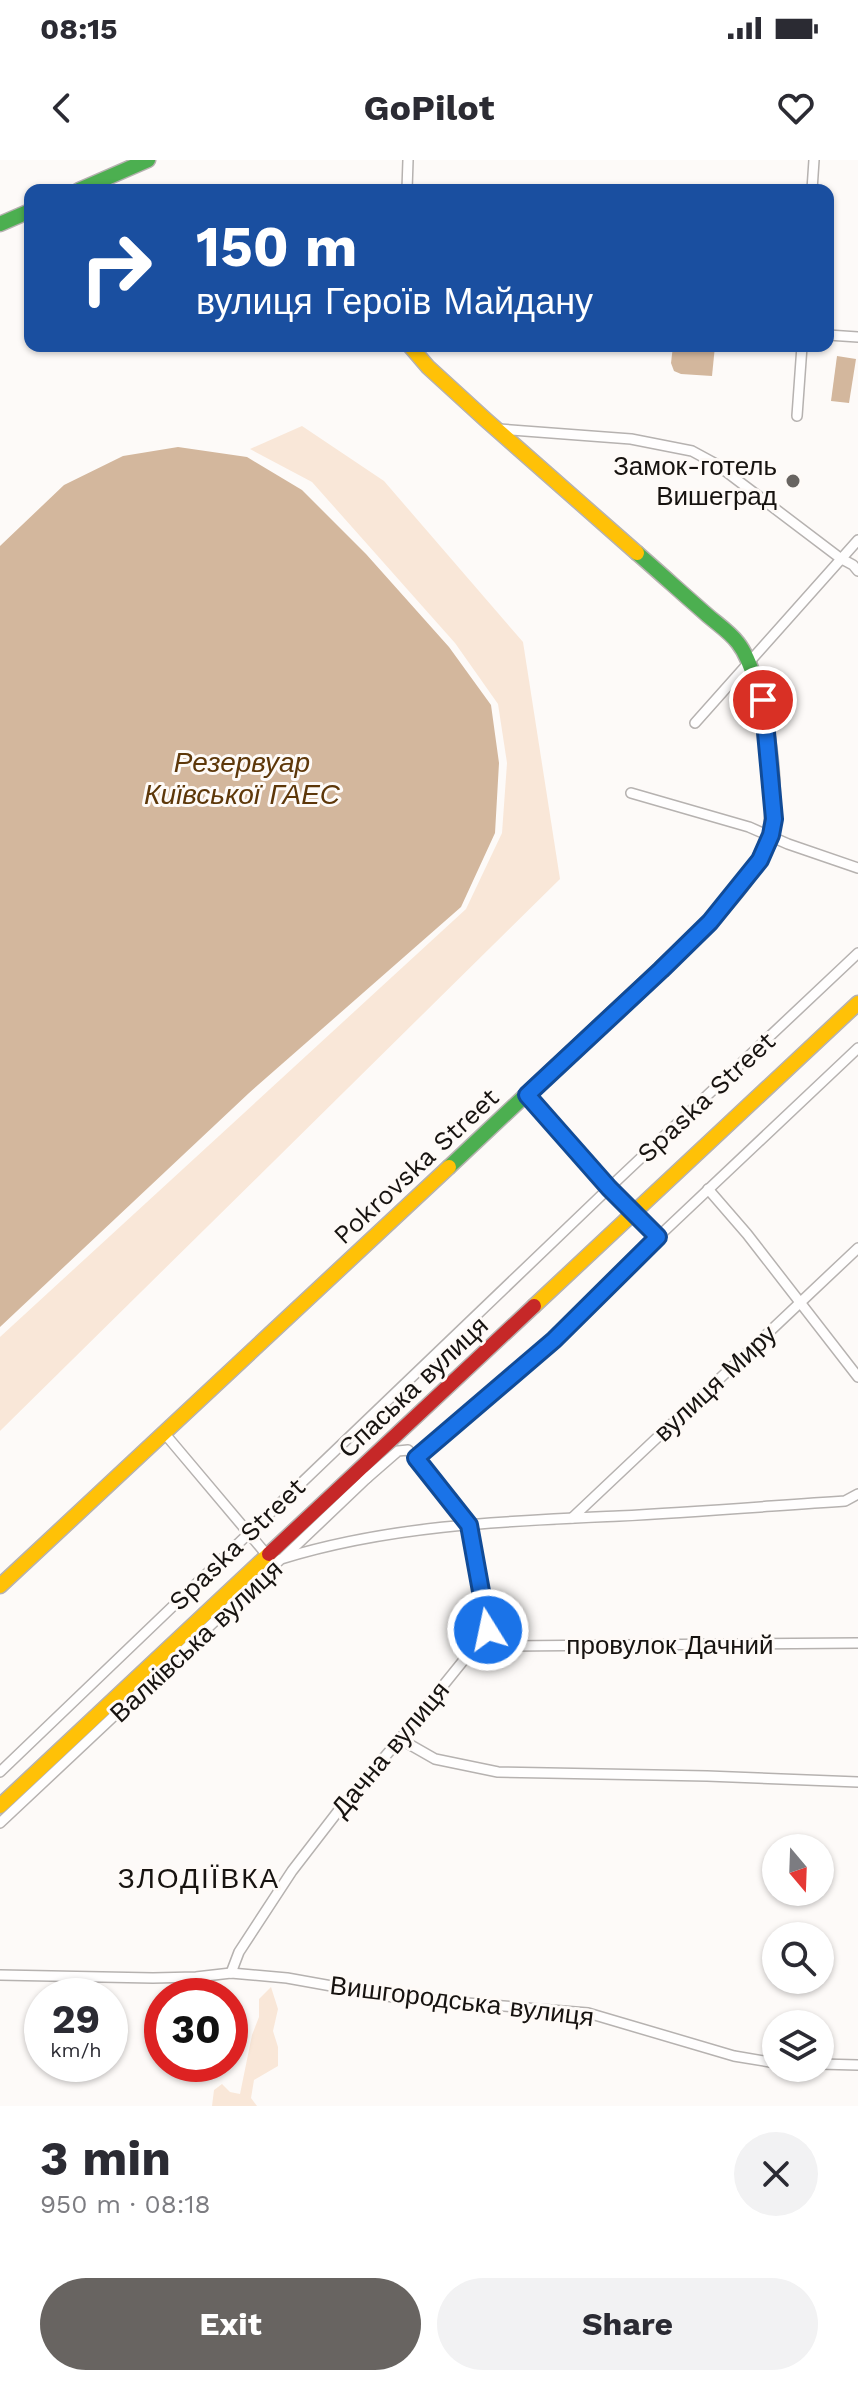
<!DOCTYPE html>
<meta charset="utf-8">
<style>
body{margin:0;font-family:"Work Sans",sans-serif;background:#f2f2f3;color:#2b2b33;height:100vh;display:flex;flex-direction:column;font-size:30px;white-space:nowrap}
*{box-sizing:border-box;margin:0}
p{font-size:26px;color:#7c7c81}
.icon{flex:none;width:44px;height:44px;fill:none;stroke:currentColor;stroke-width:2;stroke-linecap:round;stroke-linejoin:round}
.map{position:relative;height:1946px;overflow:hidden}
.drawer{display:flex;flex-direction:column;background:#fff;flex:1}
.drawer>*{flex:none}
.guide{position:absolute;left:24px;top:24px;width:810px;height:168px;border-radius:16px;box-shadow:0 2px 6px #0004;background:#1a4fa0;color:#fff;overflow:hidden}
.needle{width:52px;rotate:161deg}
.fabs{position:absolute;left:762px;top:1674px;display:grid;gap:16px}
.fabs a{display:grid;place-items:center;width:72px;height:72px;border-radius:50%;background:#fff;box-shadow:0 2px 6px #0004;font-size:40px}
.speed{position:absolute;left:24px;top:1818px;display:flex;gap:16px;font-size:40px;font-weight:700;text-align:center}
.speed>*{display:grid;place-content:center;width:104px;height:104px;border-radius:50%;background:#fff;box-shadow:0 2px 6px #0004;line-height:1}
.speed small{font-size:20px;font-weight:400}
.speed .limit{border:12px solid #d22;background:#fff;color:#111}
.pin{position:absolute;display:grid;place-items:center;width:68px;height:68px;color:#fff;margin:-34px;border:4px solid #fff;border-radius:50%;box-shadow:0 2px 8px #0007}
.me{position:absolute;width:88px;margin:-44px;rotate:350deg;stroke-linejoin:round;filter:drop-shadow(0 0 6px #0008)}
.turn{display:flex;align-items:center;gap:28px;height:168px;padding:0 40px;font-size:36px}
.turn .icon{width:104px;height:104px;stroke-width:2.5}
.turn b{display:block;font-size:56px;line-height:68px}
.round{display:grid;place-items:center;flex:none;width:84px;height:84px;border-radius:42px;background:#f2f2f3}
.headline{display:flex;align-items:center;justify-content:space-between;height:136px;padding:0 40px}
h1{font-size:48px;font-weight:700;line-height:60px}
.primary-button{display:flex;gap:16px;margin-top:auto;padding:16px 40px}
.primary-button a{flex:1;height:92px;border-radius:48px;background:#686461;color:#fff;font-size:32px;font-weight:700;line-height:92px;text-align:center}
.primary-button a+a{background:#f2f2f3;color:#2b2b33}
.status{display:flex;justify-content:space-between;align-items:center;height:56px;padding:0 40px;background:#fff;direction:ltr}
.status svg{height:22px;fill:currentColor}
header{display:flex;justify-content:space-between;align-items:center;height:104px;padding:0 40px;background:#fff;font-size:36px;font-weight:700}
.map>svg:first-child{display:block}
.green{fill:#f9e7d8}
.water{fill:#d3b79d}
.lines{fill:none;stroke-linecap:round;stroke-linejoin:round}
.street-casing{stroke:#b6b2b0;stroke-width:12}
.fast-casing{stroke:#b6b2b0;stroke-width:17}
.slow-casing{stroke:#b6b2b0;stroke-width:17}
.jam-casing{stroke:#b6b2b0;stroke-width:17}
.street{stroke:#fffefe;stroke-width:9}
.fast{stroke:#4caf50;stroke-width:14}
.slow{stroke:#ffc107;stroke-width:14}
.jam{stroke:#c62828;stroke-width:14}
.route-casing{stroke:#114b97;stroke-width:20}
.route{stroke:#1a73e8;stroke-width:14}
.poi-dot{fill:#686461;stroke:#fefaf7;stroke-width:3}
.labels{text-anchor:middle;stroke-width:6;stroke-linejoin:round;paint-order:stroke}
.poi-label{font-size:26px;fill:#171310;stroke:#fefaf7;text-anchor:end}
.street-label{font-size:26px;fill:#171310;stroke:#fefaf7}
.water-label{font-size:28px;font-style:italic;fill:#5d3709;stroke:#fefaf7}
.neighbourhood-label{font-size:28px;letter-spacing:2px;fill:#171310;stroke:#fefaf7}
</style>
<div class="status"><b>08:15</b><svg viewBox="0 0 49 12"><path d="M0 12V9h3v3zM5 12V6h3v6zM10 12V3h3v9zM15 12V0h3v12zM26 1h20v11H26zM47 4h2v5h-2z"/></svg></div>
<header><svg class="icon" aria-label="back" viewBox="0 0 24 24"><path d="M15 5l-7 7 7 7"/></svg>GoPilot<svg class="icon" aria-label="heart" viewBox="0 0 24 24"><path d="M12 20l-8-8c-3-5 5-10 8-4 3-6 11-1 8 4z"/></svg></header>
<div class="map">
<svg width="858" height="1946" viewBox="0 0 858 1946">
<rect width="100%" height="100%" fill="#fdfaf8"/>
<g class="green">
<path d="M302,266L384,321L523,482L560,719L0,1271V1177L466,749L502,673L507,603L498,544L455,483L312,322L250,289Z"/>
<path d="M271,1827L278,1849L273,1871L278,1887V1906L254,1920L251,1938L257,1946H212L214,1930L222,1924L230,1932L240,1934L252,1875L259,1857V1839Z"/>
</g>
<g class="water">
<path d="M673,186H715L712,216L681,214L674,211L671,203Z"/>
<path d="M837,196L856,199L849,243L831,241Z"/>
<path d="M178,287L247,297L302,330L366,394L449,487L491,545L499,603L495,673L461,747L249,933L0,1167V386L64,325L123,296Z"/>
</g>
<g class="lines">
<g class="street-casing">
<g id="street">
<path d="M407,30L408,0"/>
<path d="M812,30L814,0"/>
<path d="M828,175L858,177"/>
<path d="M797,256L802,186"/>
<path d="M499,269L631,279L692,291L716,304L840,398L853,405L858,411"/>
<path d="M695,563L858,380"/>
<path d="M631,633L749,667L788,684L858,708"/>
<path d="M527,935L609,1028L658,1077"/>
<path d="M708,1029L747,1074L858,1217"/>
<path d="M165,1274L267,1395"/>
<path d="M416,1298L554,1180L658,1077L858,888"/>
<path d="M572,1358L858,1088"/>
<path d="M284,1397L367,1318"/>
<path d="M488,1470L509,1486L858,1483"/>
<path d="M400,1579L435,1599L498,1612L707,1616L858,1622"/>
<path d="M0,1612L609,1028L858,793"/>
<path d="M0,1663L281,1399C390,1365 506,1361 619,1356C695,1352 770,1346 845,1341L858,1334"/>
<path d="M231,1813L239,1792L292,1711L339,1650L400,1579L488,1470L469,1365L416,1298L408,1290L398,1291L367,1318L359,1310"/>
<path d="M0,1815L153,1818L196,1817L231,1813L287,1818L393,1837L588,1853L734,1896L776,1903"/>
<path d="M820,1904L858,1905"/>
</g>
</g>
<g class="fast-casing">
<g id="fast">
<path d="M79,30L148,0"/>
<path d="M0,64L30,51"/>
<path d="M449,1007L712,760C734,736 757,710 768,679C782,640 764,516 738,483C730,472 716,463 706,454C683,434 660,413 637,393"/>
</g>
</g>
<g class="slow-casing">
<g id="slow">
<path d="M410,186L428,207L486,260L637,393"/>
<path d="M534,1146L858,843"/>
<path d="M0,1426L449,1007"/>
<path d="M0,1646L269,1394"/>
</g>
</g>
<g class="jam-casing">
<path id="jam" d="M269,1394L534,1146"/>
</g>
<use href="#street" class="street"/>
<use href="#fast" class="fast"/>
<use href="#slow" class="slow"/>
<use href="#jam" class="jam"/>
</g>
<g class="lines">
<g class="route-casing">
<path id="route" d="M488,1470L469,1365L416,1298L554,1180L658,1077L609,1028L527,935L661,810L710,762L760,700L771,675L774,659L763,540"/>
</g>
<use href="#route" class="route"/>
</g>
<circle class="poi-dot" cx="793" cy="321" r="8"/>
<g class="labels">
<g class="poi-label">
<text x="777" y="315">Замок-готель<tspan x="777" dy="30">Вишеград</tspan></text>
</g>
<g class="street-label">
<text transform="translate(706 937) rotate(-43)" y="9">Spaska Street</text>
<text transform="translate(416 1006) rotate(-43)" y="9">Pokrovska Street</text>
<text transform="translate(715 1223) rotate(-43)" y="9">вулиця Миру</text>
<text transform="translate(413 1227) rotate(-43)" y="9">Спаська вулиця</text>
<text transform="translate(237 1384) rotate(-44)" y="9">Spaska Street</text>
<text transform="translate(196 1481) rotate(-43)" y="9">Валківська вулиця</text>
<text x="670" y="1494">провулок Дачний</text>
<text transform="translate(390 1589) rotate(-50)" y="9">Дачна вулиця</text>
<text transform="translate(462 1841) rotate(7)" y="9">Вишгородська вулиця</text>
</g>
<g class="water-label">
<text x="242" y="612">Резервуар<tspan x="242" dy="32">Київської ГАЕС</tspan></text>
</g>
<g class="neighbourhood-label">
<text x="199" y="1728">ЗЛОДІЇВКА</text>
</g>
</g>
</svg>
<div class="fabs">
<a><svg class="needle" viewBox="-14 -14 28 28"><path d="M0-13l5 13h-10z" fill="#e53935"/><path d="M0 13l5-13h-10z" fill="#7c7c81"/></svg></a>
<a><svg class="icon" aria-label="search" viewBox="0 0 24 24"><circle cx="10" cy="10" r="6"/><path d="M15 15l6 6"/></svg></a>
<a><svg class="icon" aria-label="layers" viewBox="0 0 24 24"><path d="M12 4l9 5-9 5-9-5zM3 14l9 5 9-5"/></svg></a>
</div>
<div class="speed"><div>29<small>km/h</small></div><div class="limit">30</div></div>
<div class="pin" style="left:763px;top:540px;background:#d93025"><svg class="icon" aria-label="arrive" viewBox="0 0 24 24"><path d="M6 21V4h12l-3 4 3 4H6"/></svg></div>
<svg class="me" style="left:488px;top:1470px" viewBox="-20 -20 40 40"><circle r="17" fill="#1a73e8" stroke="#fff" stroke-width="3"/><path d="M0-11L8 9 0 5-8 9z" fill="#fff"/></svg>
<div class="guide">
<div class="turn"><svg class="icon" aria-label="right" viewBox="0 0 24 24"><path d="M7 20v-9h11M14 6l5 5-5 5"/></svg><div><b>150 m</b>вулиця Героїв Майдану</div></div>
</div>
</div>
<section class="drawer">
<div class="headline"><div><h1>3 min</h1><p>950 m · 08:18</p></div><a class="round"><svg class="icon" aria-label="close" viewBox="0 0 24 24"><path d="M6 6l12 12M18 6L6 18"/></svg></a></div>
<div class="primary-button"><a>Exit</a><a>Share</a></div>
</section>
